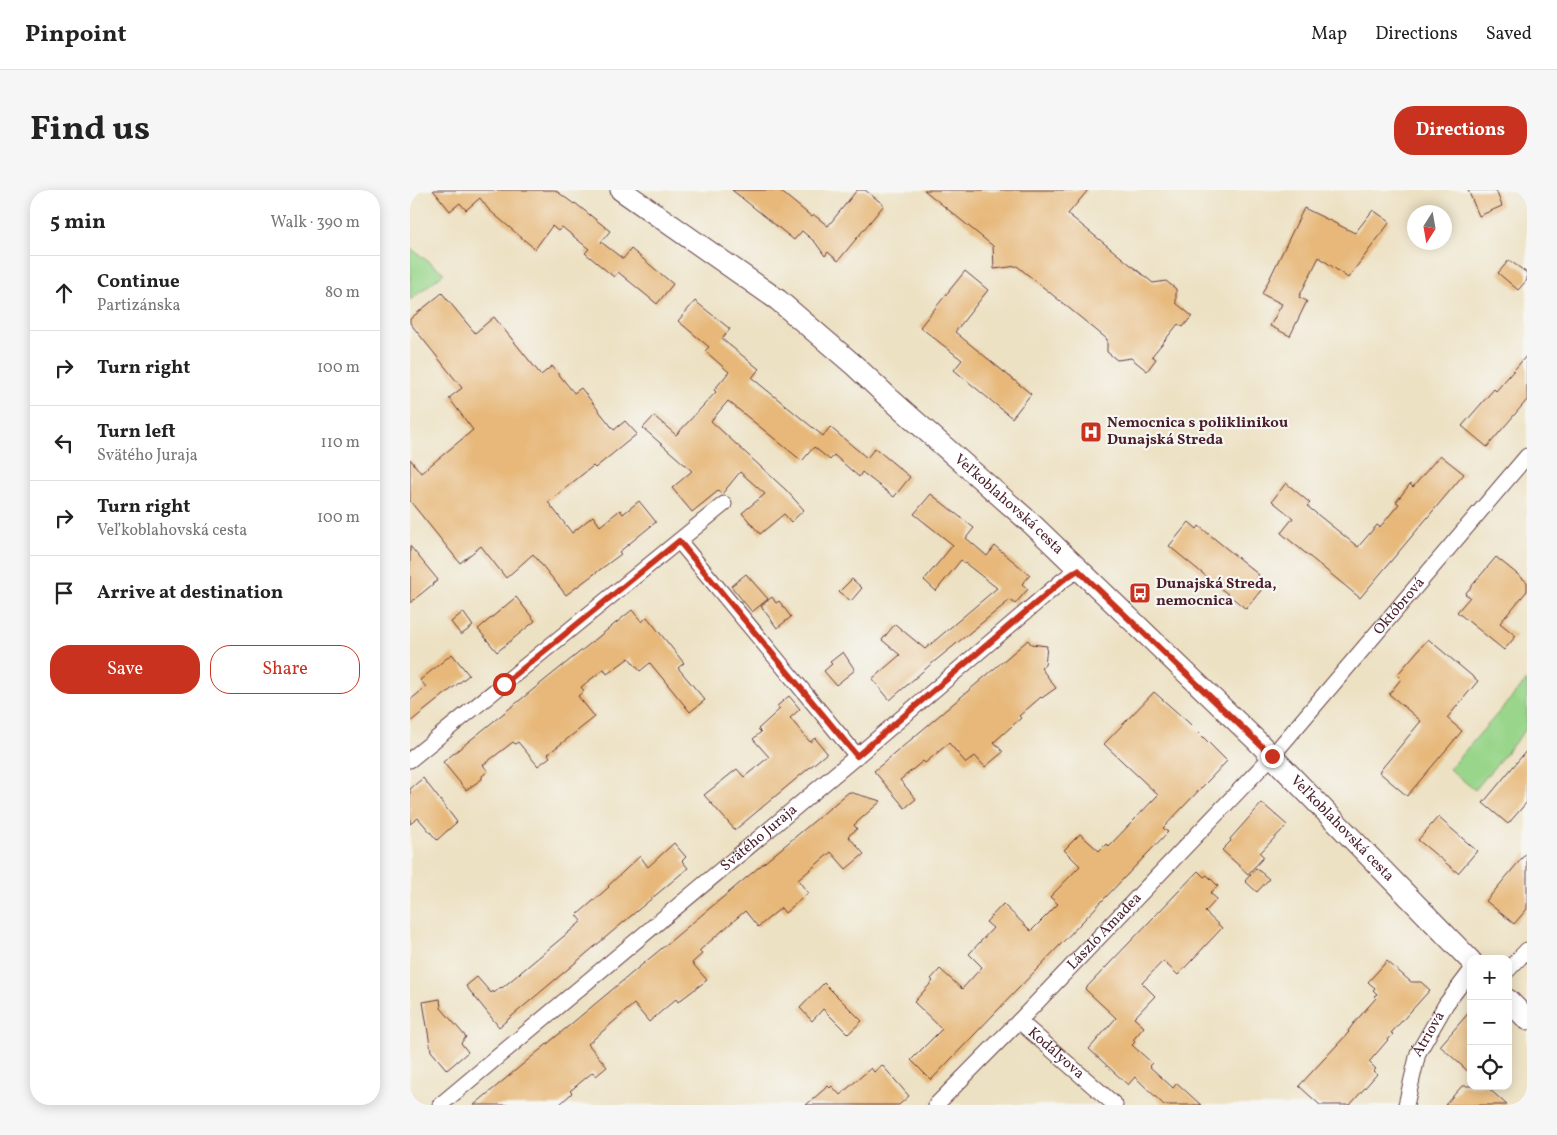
<!DOCTYPE html>
<meta charset="utf-8">
<style>
body{margin:0;font-family:Vollkorn,serif;background:#f6f6f6;color:#222}
.controls{position:absolute;right:15px;bottom:15px;display:grid;overflow:hidden;border-radius:10px;box-shadow:0 2px 12px #0003}
.controls button{width:45px;height:45px;display:grid;place-items:center;padding:0;border:0;border-bottom:1px solid #e0e0e0;background:#fff;color:#222;font:25px sans-serif}
.compass{position:absolute;left:997px;top:15px;width:45px;height:45px;border-radius:50%;background:#fff;box-shadow:0 2px 12px #0003;rotate:191deg}
.stop{position:absolute;width:15px;height:15px;margin:-11px;border:4px solid #c8321e;border-radius:50%;background:#fff}
.stop.end{background:#c8321e;border-color:#fff;box-shadow:0 1px 5px #0008}
.list{margin:0;padding:0;list-style:none}
h2{display:flex;justify-content:space-between;align-items:center;height:65px;margin:0;padding:0 20px;font-size:21px}
h2 small{font-size:16px;font-weight:400;color:#767676}
.list li{display:grid;grid-template-columns:32px 1fr auto;gap:15px;align-items:center;box-sizing:border-box;height:75px;padding:0 20px;border-top:1px solid #e0e0e0}
.list b{display:block;font-size:19px;white-space:nowrap}
.list p{margin:0;font-size:16px;white-space:nowrap;color:#767676}
.list em{font-size:16px;font-style:normal;color:#767676}
.actions{display:flex;gap:10px;padding:15px 20px}
.actions a{flex:1;padding:11px 0;border:1px solid #c8321e;border-radius:20px;text-align:center;font-size:18px;color:#c8321e}
.actions .main{background:#c8321e;color:#fff}
.icon{flex:none;width:28px;height:28px;fill:none;stroke:currentColor;stroke-width:2;stroke-linecap:round;stroke-linejoin:round}
.map{position:relative;flex:none;width:1117px;height:915px;overflow:hidden;border-radius:20px}
header{display:flex;align-items:center;gap:30px;box-sizing:border-box;height:70px;padding:0 25px;background:#fff;border-bottom:1px solid #e0e0e0}
header strong{font-size:24px}
nav{display:flex;gap:28px;margin-inline-start:auto;font-size:18px}
.intro{display:flex;align-items:center;justify-content:space-between;box-sizing:border-box;height:120px;padding:0 30px}
h1{margin:0;font-size:35px}
.button{padding:12px 22px;border-radius:20px;background:#c8321e;color:#fff;font-size:18px;font-weight:700}
main{display:flex;gap:30px;padding:0 30px}
aside{flex:1;background:#fff;border-radius:20px;box-shadow:0 2px 12px #0003}
.map>svg:first-child{display:block}
</style>
<header>
<strong>Pinpoint</strong>
<nav><a>Map</a><a>Directions</a><a>Saved</a></nav>
</header>
<div class="intro"><h1>Find us</h1><a class="button">Directions</a></div>
<main>
<aside>
<h2>5 min<small>Walk · 390 m</small></h2>
<ul class="list">
<li><svg class="icon" aria-label="ahead" viewBox="0 0 24 24"><path d="M12 20V5M6 11l6-6 6 6"/></svg><div><b>Continue</b><p>Partizánska</p></div><em>80 m</em></li>
<li><svg class="icon" aria-label="right" viewBox="0 0 24 24"><path d="M7 20v-9h11M14 6l5 5-5 5"/></svg><div><b>Turn right</b></div><em>100 m</em></li>
<li><svg class="icon" aria-label="left" viewBox="0 0 24 24"><path d="M17 20v-9H6M10 6l-5 5 5 5"/></svg><div><b>Turn left</b><p>Svätého Juraja</p></div><em>110 m</em></li>
<li><svg class="icon" aria-label="right" viewBox="0 0 24 24"><path d="M7 20v-9h11M14 6l5 5-5 5"/></svg><div><b>Turn right</b><p>Veľkoblahovská cesta</p></div><em>100 m</em></li>
<li><svg class="icon" aria-label="arrive" viewBox="0 0 24 24"><path d="M6 21V4h12l-3 4 3 4H6"/></svg><div><b>Arrive at destination</b></div></li>
</ul>
<div class="actions"><a class="main">Save</a><a>Share</a></div>
</aside>
<div class="map">
<svg width="1117" height="915" viewBox="0 0 1117 915">
<rect width="100%" height="100%" fill="#f6f6f2"/>
<filter id="ink" filterUnits="userSpaceOnUse"><feTurbulence type="fractalNoise" baseFrequency=".02" numOctaves="2"/><feDisplacementMap in="SourceGraphic" scale="10" xChannelSelector="R" yChannelSelector="G"/><feConvolveMatrix kernelMatrix="1 2 1 2 8 2 1 2 1" color-interpolation-filters="sRGB"/></filter>
<filter id="wash" filterUnits="userSpaceOnUse"><feTurbulence type="fractalNoise" baseFrequency=".0096" numOctaves="4" result="noise"/><feDisplacementMap in="SourceGraphic" scale="20" xChannelSelector="R" yChannelSelector="G"/><feGaussianBlur stdDeviation="1.12" result="paint"/><feColorMatrix in="noise" values="0 0 0 0 0 0 0 0 0 0 0 0 0 0 0 0 0 1.4 0 .05"/><feComposite in="paint" operator="in"/></filter>
<g filter="url(#wash)">
<rect width="100%" height="100%" fill="#ede1c3"/>
<path fill="#99d68b" stroke="#727a5b" d="M0,58l34,25 -34,27z
M1117,490v48l-52,62 -26,-21z"/>
<g id="blocks">
<path fill="#e7b879" d="M23,0h122l19,14 1,-1 35,28 -9,11 22,17 8,-10 42,35 -16,20 -39,-32 -4,5 -29,-24 4,-4 -27,-22 -4,4 -6,-5 -17,23 -46,-39 -9,-12 -14,12 -6,-7 -10,8z
M322,0h47l33,27 2,-2 14,11 29,-36h8l19,15 -46,56 -10,-9 -3,4 -10,-14 -13,-11 -8,9z
M514,0h164l-20,24 85,69 13,-2 10,8v14l16,13 -9,11 -5,-3 -26,32 4,3 -9,12 -16,-13 -14,2 -10,-8v-13l-90,-73 -23,3 -1,-23z
M1058,0h28l6,16 -23,10z
M894,18l51,25 18,-23 17,12 -42,56 -29,-21 -20,40 8,4 -17,35 -20,-10 12,-22 -20,-10z
M1099,70l18,13v7l-9,10 -20,-17z
M555,81l23,19 -33,42 76,62 -19,24 -58,-48 8,-10 -42,-33z
M32,103l33,40 19,-16 47,58 11,-9 22,27 7,-5 33,42 11,-9 12,13 -42,34 -2,-2 -45,36 24,31 21,-17 7,10 20,-16 3,4 16,-13 17,21 -37,30 2,2 -55,41 -33,-41 -27,24 -25,-32 -21,17 -50,-62v-42l11,14 52,-43 -24,-32 13,-10 -52,-65v-4z
M285,111l35,28 -8,10 37,30 -7,9 71,58 7,-9 37,31 8,-10 35,29 -16,20 -32,-25 -3,5 -25,-22 -4,5 -16,-13 -12,14 -74,-60 -17,20 75,69 18,20 -13,12 -7,-8 -24,20 -18,-21 23,-19 -25,-22 -18,22 -4,-3 -26,21 -20,-24 20,-17 -49,-43 11,-12 22,19 40,-43 -2,-2 15,-18 -24,-21 4,-4 -31,-26z
M1117,165v45l-40,47 -25,-21 32,-37 2,2z
M1030,265l24,19 -104,124 -79,-65 12,-15 -21,-17 14,-18 24,20 -3,3 51,41 19,-22 3,2 19,-23 -3,-2 14,-18 3,3z
M521,304l43,34 -8,10 21,18 8,-10 35,29 -8,9 6,5 -13,15 -5,-4 -80,65 -40,35 -18,-21 28,-24 -18,-15 13,-16 30,25 72,-61 -36,-28 -25,31 -12,-11 29,-35 -39,-31z
M779,332l8,7 2,-3 60,49 -2,3 9,6 -20,25 -77,-63z
M0,356l28,34 -28,23z
M1086,367l31,25v9l-27,32 16,13 -12,14 -47,-38 13,-15 -5,-3z
M336,384l22,25 -16,13 -21,-26z
M442,389l10,9 -11,13 -12,-9z
M106,407l19,24 -38,31 -19,-23z
M362,407l4,6 3,-2 12,16 -14,11 -16,-22z
M222,420l10,12 5,-5 37,46 -6,5 27,32 -15,12 -40,-49 -10,8 -11,-13 -22,16 -3,-5 -23,18 3,4 -6,5 17,21 -47,37 2,3 -12,9 -20,-24 -3,2 -2,-2 -30,23 5,6 -6,5v3l-16,11 -23,-28z
M53,422l10,14 -12,9 -10,-13z
M1018,449l50,42 -31,37 15,13 -55,65 -28,-24 42,-51 -32,-27 12,-15 -4,-4z
M618,450l3,4 16,2 -2,19 -4,3 15,20 -14,10 -1,-1 -22,19 2,2 -27,24 9,10 -18,15 -10,-11 -9,7 -17,-20 -24,20 -2,-2 -23,19 16,19 -11,9 -31,-37z
M433,462l12,18 -19,15 -12,-14 8,-7 -2,-2z
M42,464l17,21 -59,47v-22l16,-13 -6,-7z
M744,502l34,30 39,39 -64,67 5,4 -237,248 -20,-20 31,-31 -28,-27 19,-21 -2,-2 9,-10 22,20 20,-22 -13,-13 24,-26 -7,-6 17,-18 28,27 27,-27 -8,-7 30,-31 -16,-16 16,-16 19,17 7,-7 3,2 49,-51 -54,-51z
M379,506l11,13 -10,9 20,24 5,-4 12,15 -92,77 -31,-35 33,-26 7,8 25,-20 -16,-18 8,-7 -3,-3 22,-20 -3,-3z
M1117,560v52l-19,22 -25,-21z
M13,588l34,44 -20,18 -19,-22 -8,6v-35z
M439,602l32,9 -27,24 3,4 -9,7 16,18 -18,15 -15,-17 -33,28 10,13 -23,20 -4,-5 -23,19 -13,-16 -46,40 3,3 -10,9 15,17 -29,22 -2,-3 -27,23 -15,-18 -46,40 19,23 -11,9 -3,-4 -23,19 2,2 -13,12h-85z
M852,613l25,22 -27,28 4,4 -16,17 -26,-24 9,-9 -1,-2z
M1028,627l39,34 -19,22 -40,-33z
M264,653l12,14 -4,4 6,7 -189,159 -33,-41 11,-9 14,16 2,-2 1,2 7,-6 1,1 80,-67 -5,-6 32,-28 -1,-1 32,-30 8,11z
M1117,662v57l-13,15 -28,-23z
M846,678l13,11 -12,13 -12,-11z
M788,681l6,6 3,-2 11,11 -8,7 7,6 -12,13 17,16 -44,47 -15,-14 -21,22 13,13 -21,22 10,9 -11,13 2,2 -3,3 20,18 -3,3 24,22 4,-5 24,22h-37l-29,-28 -7,8 -39,-36 27,-31 -31,-29z
M977,771l24,21h10l9,8 -39,43 2,1 -24,28 7,7 -3,2 4,3 -27,31h-30l-21,-19 50,-54 -1,-1 6,-8 22,-25 -2,-2 3,-2 -4,-4 2,-2 -7,-6z
M414,793l38,38 -14,13 -25,-25 -11,12 -12,-13z
M30,809l1,9 25,29 -5,6 7,9 -21,18 -16,-19 -8,-49z
M1061,820v64l-31,-28z
M472,875l27,31 -10,9h-93l22,-19 2,2 2,-2 8,9 31,-27 3,4z
M1052,896h24l21,19h-62z"/>
</g>
</g>
<g filter="url(#ink)">
<use href="#blocks" fill-opacity="0" stroke="#623c42" stroke-width="1"/>
<g fill="none" stroke-linecap="round" stroke-linejoin="round">
<g stroke="#623c42" stroke-width="17">
<g id="minor">
<path d="M269,351l178,215"/>
<path d="M0,570l314,-256"/>
<path d="M1098,780l19,-20"/>
<path id="s1" d="M609,831l96,84"/>
<path id="s2" d="M30,915l417,-349 206,-176 15,-10"/>
<path id="s3" d="M526,915l83,-84 253,-265 255,-300"/>
<path id="s4" d="M996,915l12,-52 28,-49 25,-33"/>
</g>
</g>
<g stroke="#623c42" stroke-width="23">
<g id="secondary">
<path id="s5" d="M211,0l157,110 77,66 33,31 145,128 225,217 213,219"/>
<path d="M1098,810l19,19"/>
</g>
</g>
<use href="#minor" stroke="#fff" stroke-width="15"/>
<use href="#secondary" stroke="#fff" stroke-width="21"/>
</g>
</g>
<g fill="none" stroke-linecap="round" stroke-linejoin="round" filter="url(#ink)">
<path stroke="#c8321e" stroke-width="6" d="M94,494l175,-143 178,215 206,-176 15,-10 194,186"/>
</g>
<defs>
<g id="hospital-square" transform="scale(1.125)"><rect x="-9" y="-9" width="18" height="18" rx="4" fill="#c8321e" stroke="#f6f6f2"/><path d="M-5-5h3v3.5h4V-5h3V5h-3V1.5h-4V5h-3Z" fill="#fff"/></g>
<g id="bus-square" transform="scale(1.125)"><rect x="-9" y="-9" width="18" height="18" rx="4" fill="#c8321e" stroke="#f6f6f2"/><path d="M-5-6H5V4H4V6H2V4H-2V6H-4V4H-5ZM-3.5-4V0h7V-4ZM-3.5 1.2v1.5H-2V1.2ZM2 1.2v1.5H3.5V1.2Z" fill="#fff"/></g>
</defs>
<g fill-rule="evenodd">
<use href="#hospital-square" x="681" y="242"/>
<use href="#bus-square" x="730" y="403"/>
</g>
<g text-anchor="middle" dominant-baseline="central" stroke-width="4.5" stroke-linejoin="round" paint-order="stroke">
<g font-size="15" font-weight="bold" fill="#4a1f2b" stroke="#f6f6f2" text-anchor="start">
<text x="697" y="233">Nemocnica s poliklinikou<tspan x="697" dy="17">Dunajská Streda</tspan></text>
<text x="746" y="394">Dunajská Streda,<tspan x="746" dy="17">nemocnica</tspan></text>
</g>
<g font-size="15" fill="#4a1f2b" stroke="#f6f6f2">
<text stroke="none"><textPath href="#s5" startOffset="500">Veľkoblahovská cesta</textPath></text>
<text stroke="none"><textPath href="#s3" startOffset="681">Októbrová</textPath></text>
<text stroke="none"><textPath href="#s5" startOffset="965">Veľkoblahovská cesta</textPath></text>
<text stroke="none"><textPath href="#s2" startOffset="416">Svätého Juraja</textPath></text>
<text stroke="none"><textPath href="#s3" startOffset="242">László Amadea</textPath></text>
<text stroke="none"><textPath href="#s4" startOffset="75">Átriová</textPath></text>
<text stroke="none"><textPath href="#s1" startOffset="49">Kodályova</textPath></text>
</g>
</g>
</svg>
<div class="controls">
<button>+</button>
<button>−</button>
<button><svg class="icon" aria-label="locate" viewBox="0 0 24 24"><circle cx="12" cy="12" r="6"/><path d="M12 2v4M12 18v4M2 12h4M18 12h4"/></svg></button>
</div>
<svg class="compass" viewBox="-18 -18 36 36"><path d="M0-13l5 13h-10z" fill="#e53935"/><path d="M0 13l5-13h-10z" fill="#767676"/></svg>
<div class="stop" style="left:94px;top:494px"></div>
<div class="stop end" style="left:862px;top:566px"></div>
</div>
</main>
